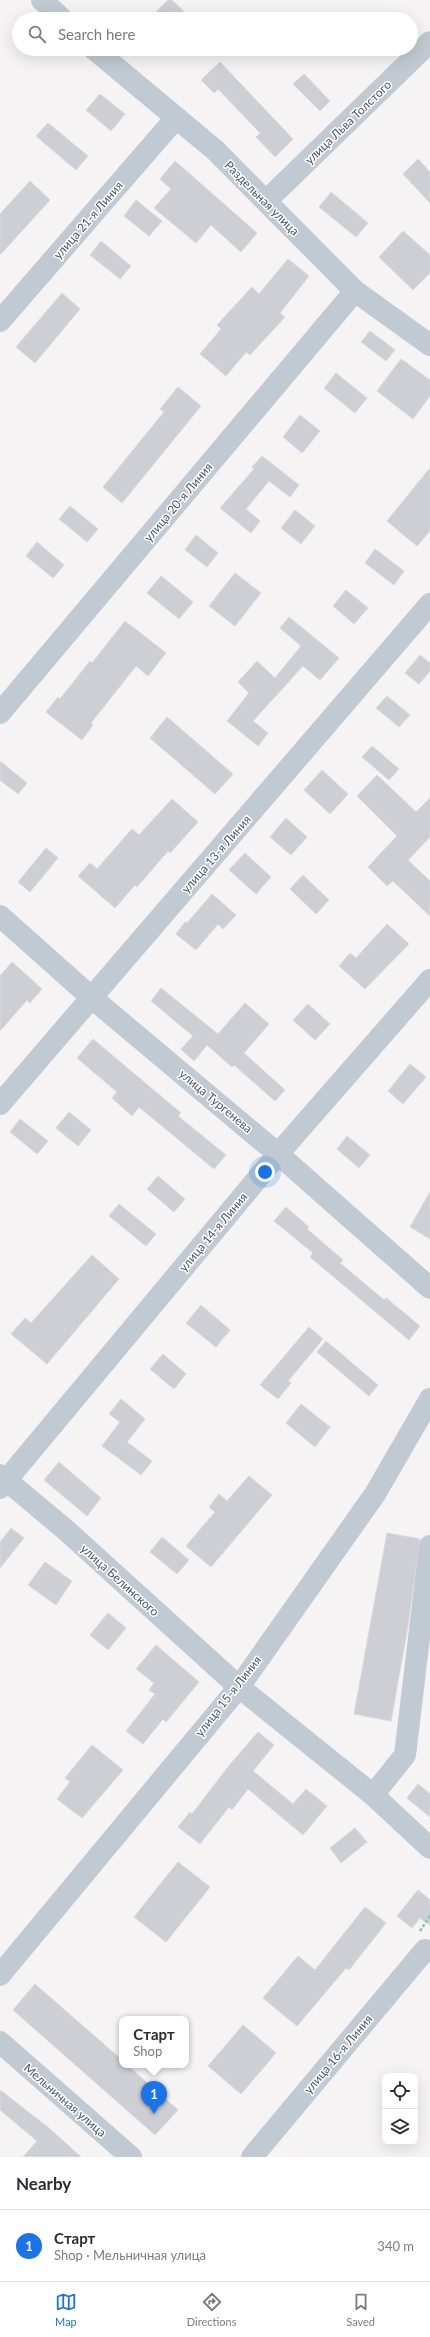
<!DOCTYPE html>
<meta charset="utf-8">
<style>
body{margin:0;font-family:Lato,sans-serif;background:#f7f7f7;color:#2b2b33}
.controls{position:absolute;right:12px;bottom:12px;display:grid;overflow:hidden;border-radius:8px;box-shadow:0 4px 16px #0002}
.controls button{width:36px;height:36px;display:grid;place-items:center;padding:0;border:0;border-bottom:1px solid #e1e1e2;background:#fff;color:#2b2b33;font:20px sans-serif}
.you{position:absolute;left:265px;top:1172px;width:14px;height:14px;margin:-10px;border:3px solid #fff;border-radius:50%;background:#1a73e8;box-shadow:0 0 0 6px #1a73e833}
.badge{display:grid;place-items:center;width:26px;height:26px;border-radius:50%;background:#1a73e8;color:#fff;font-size:13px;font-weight:700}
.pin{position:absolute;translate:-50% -33px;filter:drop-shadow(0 1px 2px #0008)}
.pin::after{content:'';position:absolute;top:21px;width:14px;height:12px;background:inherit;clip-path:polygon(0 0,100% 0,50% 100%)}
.popup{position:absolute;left:119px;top:2016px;width:70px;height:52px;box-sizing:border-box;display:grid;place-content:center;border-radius:8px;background:#fff;filter:drop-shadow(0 1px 3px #0005);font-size:13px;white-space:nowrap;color:#7c7c81}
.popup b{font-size:15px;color:#2b2b33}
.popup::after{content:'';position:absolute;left:50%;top:100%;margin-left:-8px;border:8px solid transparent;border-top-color:#fff}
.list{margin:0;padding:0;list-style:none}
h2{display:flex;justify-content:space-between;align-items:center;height:52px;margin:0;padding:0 16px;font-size:17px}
h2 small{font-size:13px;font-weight:400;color:#7c7c81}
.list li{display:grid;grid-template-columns:26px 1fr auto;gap:12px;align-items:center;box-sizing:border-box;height:72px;padding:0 16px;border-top:1px solid #e1e1e2}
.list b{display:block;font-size:15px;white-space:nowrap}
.list p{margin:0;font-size:13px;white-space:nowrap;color:#7c7c81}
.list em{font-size:13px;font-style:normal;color:#7c7c81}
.icon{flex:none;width:22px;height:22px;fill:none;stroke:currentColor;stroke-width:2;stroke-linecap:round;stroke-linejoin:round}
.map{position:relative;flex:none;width:430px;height:2157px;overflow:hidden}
.search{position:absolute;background:#fff;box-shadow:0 4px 16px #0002;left:12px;right:12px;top:12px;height:44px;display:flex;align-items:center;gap:10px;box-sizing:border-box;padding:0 14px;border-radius:22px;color:#7c7c81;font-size:15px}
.sheet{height:124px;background:#fff}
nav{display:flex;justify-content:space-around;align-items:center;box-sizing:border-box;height:56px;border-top:1px solid #e1e1e2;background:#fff;font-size:11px;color:#7c7c81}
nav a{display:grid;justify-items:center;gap:2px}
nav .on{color:#1a73e8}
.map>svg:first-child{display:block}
</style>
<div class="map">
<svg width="430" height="2157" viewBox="0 0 430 2157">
<rect width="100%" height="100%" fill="#f5f3f3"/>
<path fill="#cdcfd5" stroke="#d7d9de" d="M168,0h4l20,19h-43z
M220,62l73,77 -18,18 -19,-20 4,-4 -42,-44 -4,4 -13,-13z
M304,74l26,27 -10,10 -27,-27z
M100,94l25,20 -14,17 -25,-21z
M48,123l40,33 -12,14 -40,-34z
M418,159l12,13v31l-27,-29z
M175,161l82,72 -16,19 -30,-27 -15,18 -42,-35 17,-19 -11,-10z
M30,181l20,19 -50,55v-41z
M331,192l37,31 -12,14 -37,-30z
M136,200l26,21 -13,15 -25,-20z
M403,231l27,24v18l-17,17 -34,-33z
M101,241l30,25 -11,13 -30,-24z
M288,259l21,17 -29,37 5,4 -35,38 -4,-3 -20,24 -26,-22 21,-25 -4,-4 35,-38 7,7z
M62,293l18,16 -45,54 -19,-16z
M370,331l25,19 -9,11 -25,-19z
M401,359l29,21v16l-17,23 -36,-28z
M336,373l31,25 -12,15 -31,-25z
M178,387l23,19 -79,97 -19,-16 61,-75 -4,-3z
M300,415l20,16 -18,22 -19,-16z
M262,456l37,29 -9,12 -21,-16 -23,28 14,12 -9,12 -31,-25 34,-39 -2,-2z
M430,468v63l-13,15 -30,-25z
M70,506l28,23 -11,13 -28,-23z
M295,510l20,16 -14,18 -20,-16z
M196,535l22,18 -11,14 -22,-17z
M37,542l27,23 -11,13 -27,-22z
M375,549l29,22 -10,14 -29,-22z
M235,573l26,20 -26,33 -26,-20z
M161,576l32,26 -14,17 -32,-26z
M346,590l22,18 -14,16 -21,-18z
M289,617l50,41 -19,22 -17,-14 -50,55 15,12 -10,13 -31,-25 22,-28 -11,-11 19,-21 18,17 26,-32 -21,-18z
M125,621l41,32 -18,23 -12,-10 -45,57 2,2 -11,15 -36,-28 12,-15 2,2 30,-38 2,2z
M420,655l10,8v8l-11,13 -14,-11z
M387,696l23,19 -11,12 -23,-19z
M167,717l66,57 -18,20 -65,-56z
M372,746l27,23 -10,11 -27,-23z
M0,761l27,22 -9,11 -18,-14z
M322,770l26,24 -18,20 -26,-24z
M377,775l39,37 14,-14v39l-22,23 22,21v35l-37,-35 -6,5 -19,-19 29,-31 -40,-40z
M172,799l26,23 -28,31 -2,-2 -31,36 -2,-2 -20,23 -37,-32 12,-13 7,6 35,-40 7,6z
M286,818l21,19 -16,18 -21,-18z
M46,848l12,10 -28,34 -12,-10z
M245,853l26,24 -15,17 -27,-24z
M303,875l26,25 -13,14 -26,-25z
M212,894l24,21 -13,14 -5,-5 -22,26 -20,-16 9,-12 2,1z
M387,924l22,20 -44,45 -26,-23 11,-13 6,5z
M12,962l30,27 -12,14 -3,-3 -27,31v-55z
M161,988l57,46 27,-31 24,21 -25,29 41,37 -10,11 -41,-36 -2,2 -25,-22 -13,16 -13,-12 12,-13 -42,-35z
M308,1004l22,20 -15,16 -22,-20z
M93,1039l88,74 -3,3 48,39 -12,14 -75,-62 -7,9 -20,-18 5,-6 -40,-34z
M410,1064l16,13 -23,27 -15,-13z
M69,1112l22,18 -13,16 -22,-18z
M20,1119l28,22 -11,13 -27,-22z
M347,1136l23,19 -11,13 -22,-19z
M158,1176l27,23 -11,13 -27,-23z
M430,1192v47l-20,-12z
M119,1204l37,30 -10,12 -37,-30z
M286,1207l23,20 -2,2 36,31 -3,3 44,37 2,-2 34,28 -11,14 -99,-83 3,-4 -39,-32z
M92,1255l27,24 -72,85 -36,-30 14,-16 6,5z
M201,1305l29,25 -14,17 -30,-24z
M309,1327l14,12 -35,42 3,2 -13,16 -18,-14z
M326,1341l52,44 -9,11 -52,-44z
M163,1354l23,20 -12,15 -24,-20z
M121,1399l24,20 -18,23 25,19 -11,14 -39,-29 18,-24 -11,-8z
M301,1404l29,23 -15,20 -29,-24z
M59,1462l42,36 -14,18 -43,-36z
M249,1476l23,19 -61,72 -25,-21 29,-34 -6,-5 10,-13 8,7z
M11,1528l13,10 -24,30v-26z
M387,1533l33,6 -12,87 -17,95 -37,-7z
M162,1537l27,23 -12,14 -27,-22z
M45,1562l27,19 -16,24 -28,-20z
M108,1613l18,15 -18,22 -18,-15z
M156,1645l43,37 -33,40 -3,-3 -20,25 -17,-13 29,-37 -6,-4 5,-7 -18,-14z
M258,1732l16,13 -21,26 40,33 13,-15 21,17 -24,29 -55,-46 -16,21 -3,-3 -29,37 -22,-17 12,-15 2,2 35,-46z
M92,1745l31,25 -41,48 -25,-19 13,-17 -5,-4z
M418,1784l12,10v23l-23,-19z
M355,1828l12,14 -26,21 -11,-15z
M178,1862l32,25 -44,55 -32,-25z
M418,1890l12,10v25l-10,-7 -8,10 -15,-12z
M365,1907l21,16 -37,47 -3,-2 -49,58 -34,-28 35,-42 17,14z
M35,1984l87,76v5h5l51,45 -23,25 -142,-125z
M243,2025l33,28 -35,41 -33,-28z
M0,2090l49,38 32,29h-58l14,-16 -37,-31z"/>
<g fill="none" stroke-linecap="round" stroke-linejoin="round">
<path stroke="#7ad0a6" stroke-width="2.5" stroke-dasharray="3 2" stroke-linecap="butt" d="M420,1931l10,-15"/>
<path stroke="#c1cad2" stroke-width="22" d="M42,0l20,19
M94,49l121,101 140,141 75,54
M266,201l164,-159
M0,321l176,-203
M0,713l355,-422
M0,916l92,82 186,156 152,134
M0,1104l430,-500
M0,1475l67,56 172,156 134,108 32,-40 25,-209
M0,1488l278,-334 152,-174
M373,1795l57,53
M0,1975l239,-288 136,-193 55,-95
M0,2042l131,115
M252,2157l173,-207"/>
</g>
<g text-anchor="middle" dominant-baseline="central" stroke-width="3" stroke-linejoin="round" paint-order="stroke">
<g font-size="12" fill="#4a5661" stroke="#fff">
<text transform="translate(348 122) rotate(-44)">улица Льва Толстого</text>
<text transform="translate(262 198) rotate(45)">Раздельная улица</text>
<text transform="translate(88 220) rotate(-49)">улица 21-я Линия</text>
<text transform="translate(178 502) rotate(-50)">улица 20-я Линия</text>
<text transform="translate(216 854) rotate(-49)">улица 13-я Линия</text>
<text transform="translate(216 1101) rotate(40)">улица Тургенева</text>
<text transform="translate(213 1232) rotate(-50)">улица 14-я Линия</text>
<text transform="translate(120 1580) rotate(42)">улица Белинского</text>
<text transform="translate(228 1696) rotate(-52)">улица 15-я Линия</text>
<text transform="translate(338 2054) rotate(-50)">улица 16-я Линия</text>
<text transform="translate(65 2100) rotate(41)">Мельничная улица</text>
</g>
</g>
</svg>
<div class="controls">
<button><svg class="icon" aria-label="locate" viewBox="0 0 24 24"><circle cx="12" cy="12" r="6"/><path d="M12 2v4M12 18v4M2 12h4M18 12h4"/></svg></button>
<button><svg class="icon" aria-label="layers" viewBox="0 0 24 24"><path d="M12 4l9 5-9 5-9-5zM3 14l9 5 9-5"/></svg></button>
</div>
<div class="you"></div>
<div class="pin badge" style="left:154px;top:2114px">1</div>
<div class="popup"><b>Cтарт</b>Shop</div>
<div class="search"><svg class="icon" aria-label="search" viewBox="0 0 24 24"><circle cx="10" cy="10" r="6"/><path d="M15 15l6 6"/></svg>Search here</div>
</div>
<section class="sheet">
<h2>Nearby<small></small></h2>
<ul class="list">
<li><span class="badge">1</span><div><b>Cтарт</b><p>Shop · Мельничная улица</p></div><em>340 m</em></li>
</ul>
</section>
<nav>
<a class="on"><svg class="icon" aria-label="map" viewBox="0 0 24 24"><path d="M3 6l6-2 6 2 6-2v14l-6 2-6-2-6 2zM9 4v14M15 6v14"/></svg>Map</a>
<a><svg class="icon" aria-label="directions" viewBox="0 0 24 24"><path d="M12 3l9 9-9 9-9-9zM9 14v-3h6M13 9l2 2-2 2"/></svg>Directions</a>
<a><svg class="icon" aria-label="saved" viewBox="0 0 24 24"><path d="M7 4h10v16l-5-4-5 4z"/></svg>Saved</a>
</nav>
